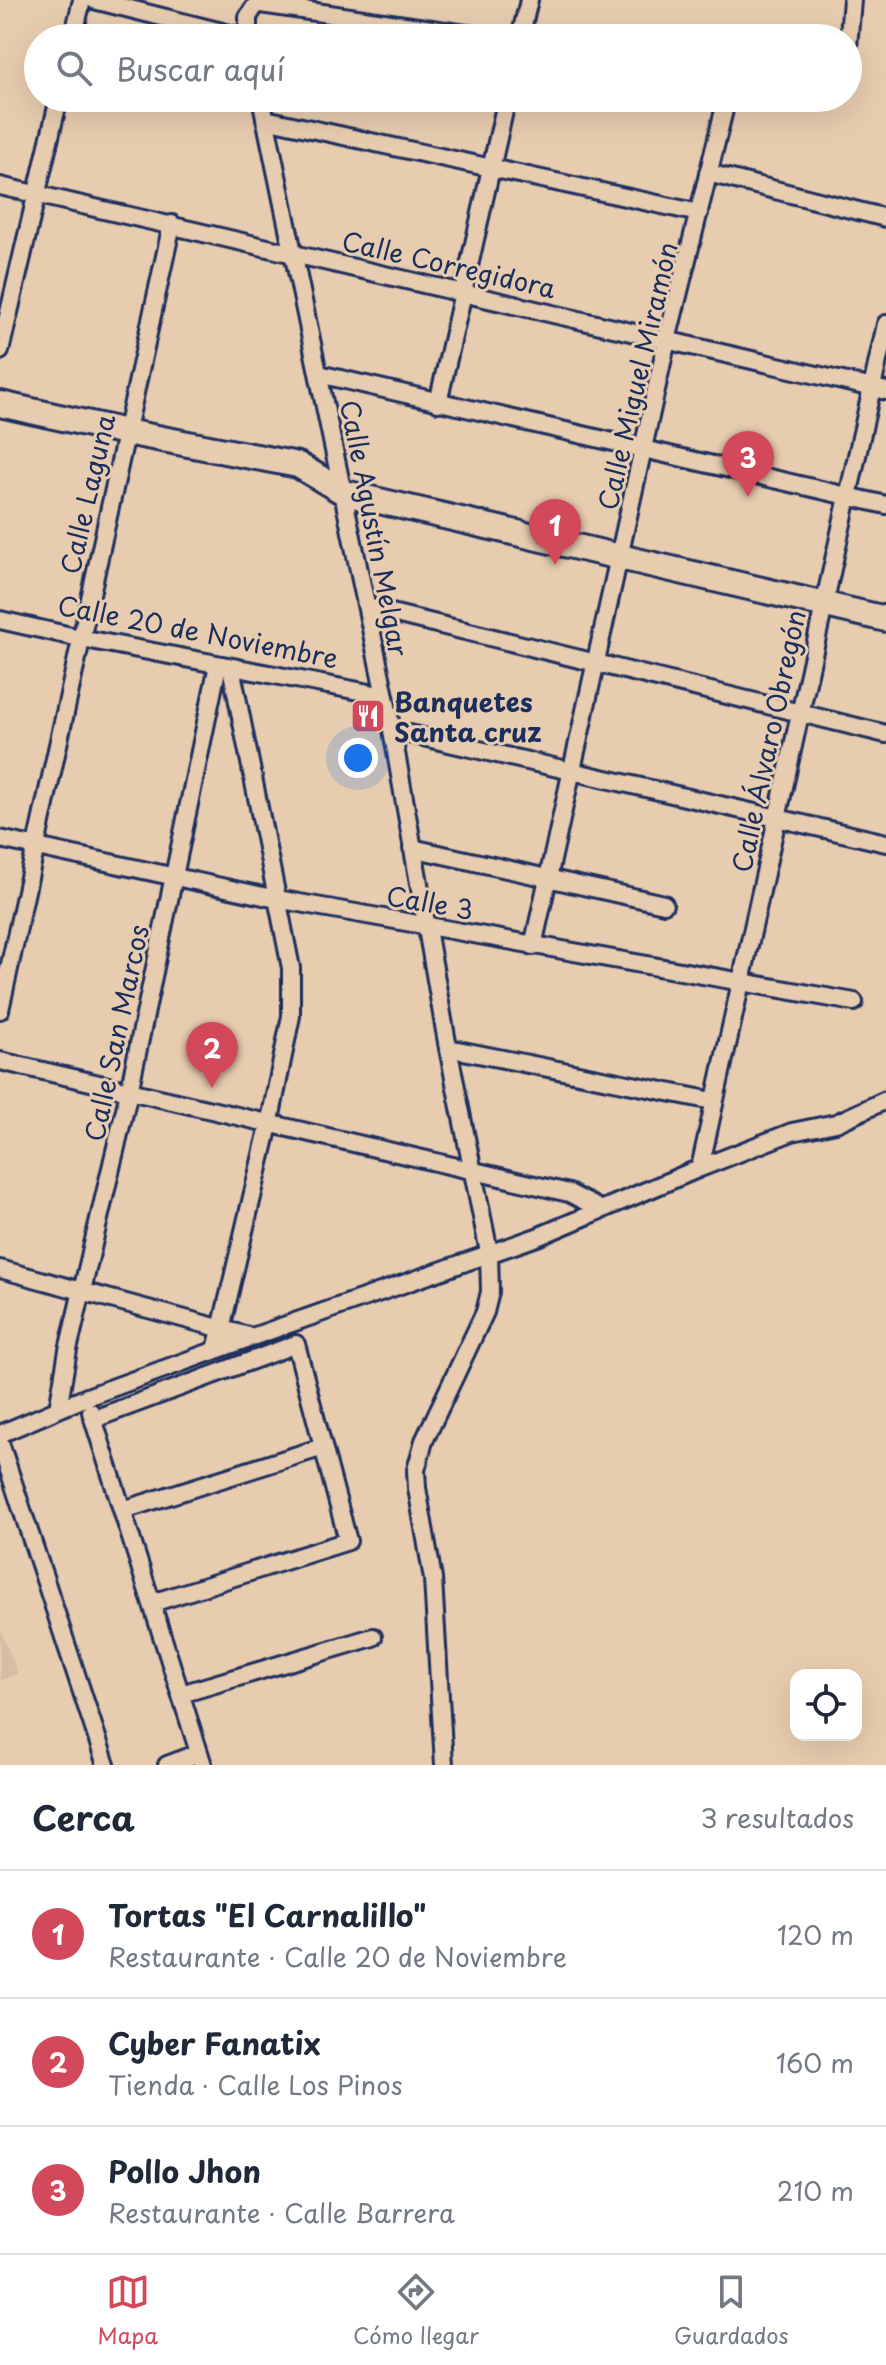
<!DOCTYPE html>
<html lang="es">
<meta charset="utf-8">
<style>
body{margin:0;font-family:"Playpen Sans",sans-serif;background:#f2f2f3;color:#1f2937}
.controls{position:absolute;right:24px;bottom:24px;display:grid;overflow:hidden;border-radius:16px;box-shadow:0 8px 32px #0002}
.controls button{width:72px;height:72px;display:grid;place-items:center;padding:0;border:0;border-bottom:2px solid #e0e1e3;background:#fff;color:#1f2937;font:40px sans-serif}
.you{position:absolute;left:358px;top:758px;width:28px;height:28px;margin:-20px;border:6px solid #fff;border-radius:50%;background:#1a73e8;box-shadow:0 0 0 12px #1a73e833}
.badge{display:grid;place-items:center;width:52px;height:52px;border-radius:50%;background:#d1495b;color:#fff;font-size:26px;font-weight:700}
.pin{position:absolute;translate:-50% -66px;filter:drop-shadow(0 2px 4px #0008)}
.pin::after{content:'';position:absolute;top:42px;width:28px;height:24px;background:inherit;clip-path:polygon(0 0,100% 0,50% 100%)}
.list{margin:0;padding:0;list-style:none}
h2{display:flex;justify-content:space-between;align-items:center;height:104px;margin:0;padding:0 32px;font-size:34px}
h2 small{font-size:26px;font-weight:400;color:#747a83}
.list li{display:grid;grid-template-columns:52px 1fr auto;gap:24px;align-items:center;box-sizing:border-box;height:128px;padding:0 32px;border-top:2px solid #e0e1e3}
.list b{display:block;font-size:30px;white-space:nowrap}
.list p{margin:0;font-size:26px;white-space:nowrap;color:#747a83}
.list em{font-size:26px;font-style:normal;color:#747a83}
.icon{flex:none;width:44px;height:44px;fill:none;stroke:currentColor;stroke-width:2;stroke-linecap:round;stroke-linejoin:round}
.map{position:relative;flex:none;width:886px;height:1765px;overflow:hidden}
.search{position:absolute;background:#fff;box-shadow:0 8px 32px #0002;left:24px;right:24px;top:24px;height:88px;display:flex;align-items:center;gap:20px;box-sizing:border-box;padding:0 28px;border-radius:44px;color:#747a83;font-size:30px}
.sheet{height:488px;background:#fff}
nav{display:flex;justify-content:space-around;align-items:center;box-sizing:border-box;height:112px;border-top:2px solid #e0e1e3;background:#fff;font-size:22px;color:#747a83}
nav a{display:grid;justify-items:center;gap:4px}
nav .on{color:#d1495b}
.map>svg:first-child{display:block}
</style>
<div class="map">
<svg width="886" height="1765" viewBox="0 0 886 1765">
<rect width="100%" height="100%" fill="#e8ccaf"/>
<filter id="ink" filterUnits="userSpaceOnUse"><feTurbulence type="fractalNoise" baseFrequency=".0125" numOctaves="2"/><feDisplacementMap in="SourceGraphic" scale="16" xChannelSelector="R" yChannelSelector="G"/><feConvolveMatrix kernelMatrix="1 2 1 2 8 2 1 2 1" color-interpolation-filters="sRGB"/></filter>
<g filter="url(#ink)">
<path fill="#d6bea3" d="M0,1628l18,46 -18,6z"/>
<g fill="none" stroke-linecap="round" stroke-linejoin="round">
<g stroke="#1b2f5e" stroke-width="22">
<path id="street" d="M94,0l152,38
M73,38l9,-38
M248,38v-21l7,-11 6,-2 232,34
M520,38l9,-38
M848,47l4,-47
M261,98l131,632 56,318 41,204 1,40 -5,20 -61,129 -8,29 1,18 16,91 11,186
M775,98l13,2 26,-2
M265,119l434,94
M708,173l178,45
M0,186l886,205
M0,351l59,-253
M319,374l567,131
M438,403l69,-305
M367,607l519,127
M0,620l80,18 305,58
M392,730l494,113
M0,839l277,60 577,103
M412,848l252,56
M533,946l134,-606 60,-242
M0,1010l172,-786
M448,1048l265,53
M0,1061l569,132 33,17
M700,1168l186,-844
M0,1269l252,68
M216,1350l53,-225 22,-109v-48l-60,-301
M58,1409l10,-59 61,-258 89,-427
M91,1412l112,353
M94,1419l202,-75 52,197 -196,62
M0,1434l87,-37 165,-60 285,-100 163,-69 92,-36 44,-9 50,-23
M0,1443l106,322
M123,1510l200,-63
M181,1694l192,-57
M167,1765l32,-12"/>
</g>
<g stroke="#1b2f5e" stroke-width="30">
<path id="secondary" d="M0,404l126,28 172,33 47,28 541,126"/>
</g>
<use href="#street" stroke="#e8ccaf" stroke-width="16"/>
<use href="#secondary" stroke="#e8ccaf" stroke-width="24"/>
</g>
</g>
<defs>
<g id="restaurant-square" transform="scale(1.8)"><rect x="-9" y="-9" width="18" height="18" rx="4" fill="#d1495b" stroke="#e8ccaf"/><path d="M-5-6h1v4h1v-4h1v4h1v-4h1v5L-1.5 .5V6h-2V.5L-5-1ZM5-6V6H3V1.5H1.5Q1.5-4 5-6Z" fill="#fff"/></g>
</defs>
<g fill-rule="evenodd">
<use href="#restaurant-square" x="368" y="716"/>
</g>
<g text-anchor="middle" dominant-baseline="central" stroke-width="6" stroke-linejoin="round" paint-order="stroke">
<g font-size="26" fill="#1b2f5e" stroke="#e8ccaf">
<text transform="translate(449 264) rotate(13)">Calle Corregidora</text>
<text transform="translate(637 376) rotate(-77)">Calle Miguel Miramón</text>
<text transform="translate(87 494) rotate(-77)">Calle Laguna</text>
<text transform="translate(375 528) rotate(79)">Calle Agustín Melgar</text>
<text transform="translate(198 631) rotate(11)">Calle 20 de Noviembre</text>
<text transform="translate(768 741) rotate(-78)">Calle Álvaro Obregón</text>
<text transform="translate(430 902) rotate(10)">Calle 3</text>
<text transform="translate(116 1033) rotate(-78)">Calle San Marcos</text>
</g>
<g font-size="26" font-weight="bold" fill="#1b2f5e" stroke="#e8ccaf" text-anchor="start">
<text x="394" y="701">Banquetes<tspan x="394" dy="30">Santa cruz</tspan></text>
</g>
</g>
</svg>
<div class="controls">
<button><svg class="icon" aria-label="locate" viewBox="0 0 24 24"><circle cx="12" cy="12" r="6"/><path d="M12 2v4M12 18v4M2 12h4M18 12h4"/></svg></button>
</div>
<div class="you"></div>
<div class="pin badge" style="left:555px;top:565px">1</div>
<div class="pin badge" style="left:212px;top:1088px">2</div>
<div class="pin badge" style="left:748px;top:497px">3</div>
<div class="search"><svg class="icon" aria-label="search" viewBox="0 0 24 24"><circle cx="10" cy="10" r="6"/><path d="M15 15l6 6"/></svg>Buscar aquí</div>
</div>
<section class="sheet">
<h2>Cerca<small>3 resultados</small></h2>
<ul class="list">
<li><span class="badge">1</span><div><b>Tortas &quot;El Carnalillo&quot;</b><p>Restaurante · Calle 20 de Noviembre</p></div><em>120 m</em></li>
<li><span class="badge">2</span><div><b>Cyber Fanatix</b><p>Tienda · Calle Los Pinos</p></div><em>160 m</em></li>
<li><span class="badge">3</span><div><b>Pollo Jhon</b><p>Restaurante · Calle Barrera</p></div><em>210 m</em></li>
</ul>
</section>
<nav>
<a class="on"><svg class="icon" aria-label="map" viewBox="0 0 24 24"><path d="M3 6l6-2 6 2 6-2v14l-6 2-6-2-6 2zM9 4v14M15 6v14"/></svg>Mapa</a>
<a><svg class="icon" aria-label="directions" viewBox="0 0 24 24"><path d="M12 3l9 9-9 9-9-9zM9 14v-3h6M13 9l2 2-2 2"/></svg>Cómo llegar</a>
<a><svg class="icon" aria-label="saved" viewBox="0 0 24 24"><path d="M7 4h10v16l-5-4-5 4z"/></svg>Guardados</a>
</nav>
